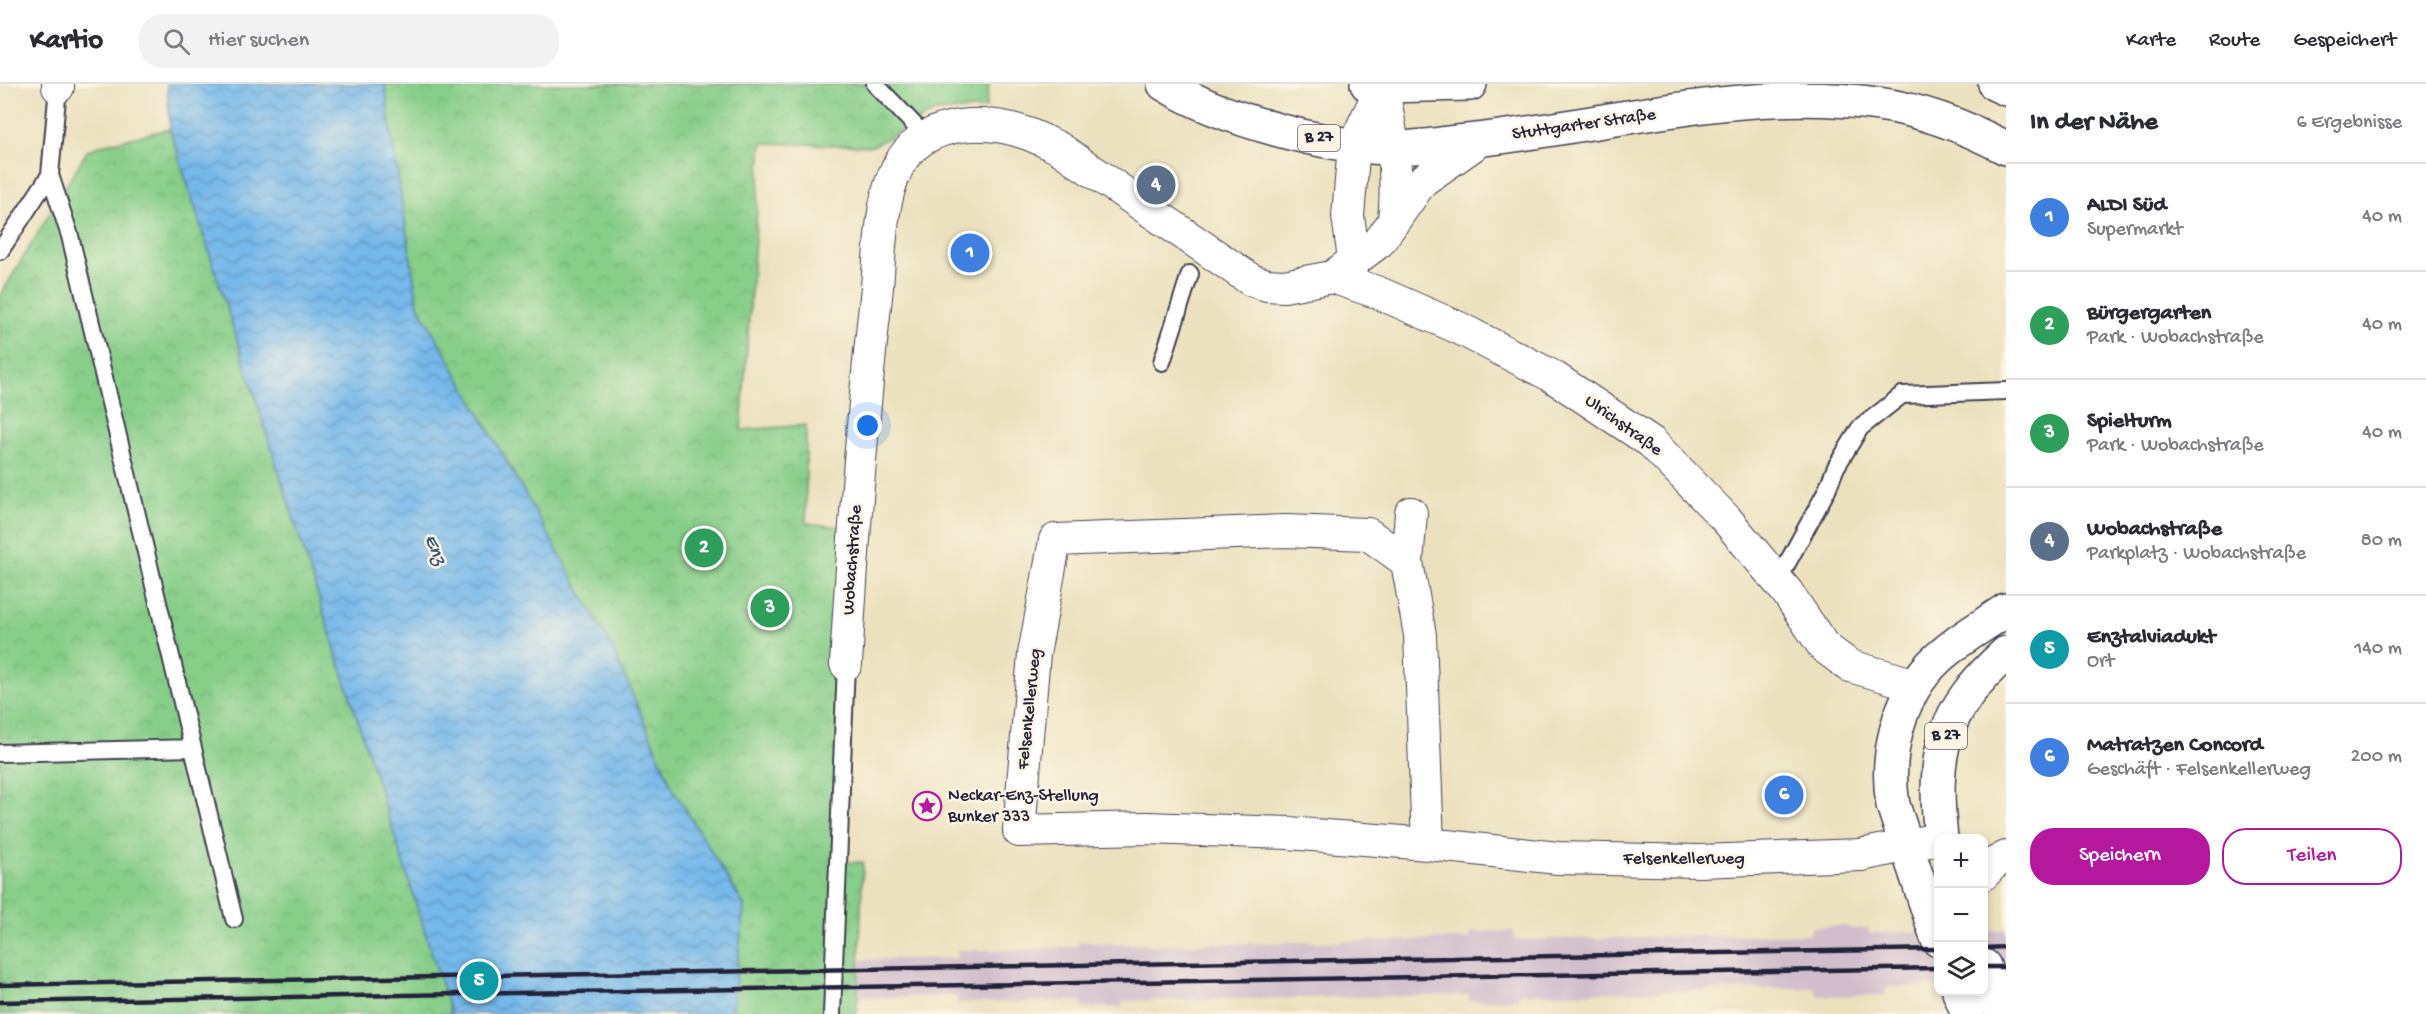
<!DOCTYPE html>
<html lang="de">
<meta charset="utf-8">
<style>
body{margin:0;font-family:"Gochi Hand",sans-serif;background:#f2f2f3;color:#2b2b33}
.controls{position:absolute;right:18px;bottom:18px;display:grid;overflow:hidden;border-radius:12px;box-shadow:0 3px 9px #0003}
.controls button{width:54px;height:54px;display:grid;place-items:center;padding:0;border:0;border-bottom:2px solid #e1e1e2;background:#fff;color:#2b2b33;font:30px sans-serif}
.you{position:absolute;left:868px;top:342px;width:21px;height:21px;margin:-15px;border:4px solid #fff;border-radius:50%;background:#1a73e8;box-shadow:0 0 0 9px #1a73e833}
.badge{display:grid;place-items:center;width:39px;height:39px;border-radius:50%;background:#b5179e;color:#fff;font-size:20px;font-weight:700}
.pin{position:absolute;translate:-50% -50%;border:3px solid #fff;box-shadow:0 2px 6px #0006}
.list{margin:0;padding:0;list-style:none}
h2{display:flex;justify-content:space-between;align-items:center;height:78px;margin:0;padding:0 24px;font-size:26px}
h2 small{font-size:20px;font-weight:400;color:#7c7c81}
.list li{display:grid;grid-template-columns:39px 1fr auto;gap:18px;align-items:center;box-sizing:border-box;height:108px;padding:0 24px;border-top:2px solid #e1e1e2}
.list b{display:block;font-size:22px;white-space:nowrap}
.list p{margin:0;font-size:20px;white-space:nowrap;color:#7c7c81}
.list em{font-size:20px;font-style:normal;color:#7c7c81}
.actions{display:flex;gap:12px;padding:18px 24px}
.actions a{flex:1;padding:14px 0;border:2px solid #b5179e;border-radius:24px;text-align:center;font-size:21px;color:#b5179e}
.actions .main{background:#b5179e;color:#fff}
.icon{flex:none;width:33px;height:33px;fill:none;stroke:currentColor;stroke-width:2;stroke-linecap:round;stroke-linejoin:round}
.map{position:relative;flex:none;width:2006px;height:930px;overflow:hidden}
header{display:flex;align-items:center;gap:36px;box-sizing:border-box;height:84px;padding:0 30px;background:#fff;border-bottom:2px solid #e1e1e2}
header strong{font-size:28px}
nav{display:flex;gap:33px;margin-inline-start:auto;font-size:21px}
.search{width:420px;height:54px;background:#f2f2f3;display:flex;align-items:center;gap:15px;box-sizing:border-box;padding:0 21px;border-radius:24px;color:#7c7c81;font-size:22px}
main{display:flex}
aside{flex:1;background:#fff}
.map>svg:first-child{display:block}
</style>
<header>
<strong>Kartio</strong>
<div class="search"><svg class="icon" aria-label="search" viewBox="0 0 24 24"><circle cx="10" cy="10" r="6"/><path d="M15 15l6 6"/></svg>Hier suchen</div>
<nav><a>Karte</a><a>Route</a><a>Gespeichert</a></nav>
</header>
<main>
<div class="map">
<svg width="2006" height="930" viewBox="0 0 2006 930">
<defs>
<pattern id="park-crowns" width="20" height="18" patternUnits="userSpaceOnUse" patternTransform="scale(1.5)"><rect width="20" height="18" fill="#87ce89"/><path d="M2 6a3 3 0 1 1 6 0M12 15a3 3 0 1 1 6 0" fill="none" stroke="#74b177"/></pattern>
<pattern id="water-waves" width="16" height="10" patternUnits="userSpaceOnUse" patternTransform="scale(1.5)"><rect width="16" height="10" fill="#74b8ea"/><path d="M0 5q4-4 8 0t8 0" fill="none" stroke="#5f95bf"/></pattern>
</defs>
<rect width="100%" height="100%" fill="#fcf5e5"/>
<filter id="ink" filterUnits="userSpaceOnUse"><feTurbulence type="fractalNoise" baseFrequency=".0167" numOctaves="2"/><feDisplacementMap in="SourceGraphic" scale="12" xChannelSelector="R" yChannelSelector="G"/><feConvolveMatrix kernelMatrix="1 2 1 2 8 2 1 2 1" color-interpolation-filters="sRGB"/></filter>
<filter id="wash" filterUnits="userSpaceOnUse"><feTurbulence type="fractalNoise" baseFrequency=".008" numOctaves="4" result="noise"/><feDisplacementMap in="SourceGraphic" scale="24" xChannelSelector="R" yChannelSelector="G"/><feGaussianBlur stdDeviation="1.35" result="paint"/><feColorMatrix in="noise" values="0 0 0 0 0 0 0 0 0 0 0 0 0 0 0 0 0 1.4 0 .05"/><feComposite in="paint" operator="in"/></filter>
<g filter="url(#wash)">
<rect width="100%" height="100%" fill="#ece1be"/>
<path fill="#d1bdcc" d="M1845,842l9,3 15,-1v5l69,-1v54l-52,1v8l-70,1 -1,-8 -296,6 -1,5 -49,2v-6l-346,6 -1,6 -39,1 -1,-7 -124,2 -1,-7 -957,16v-37l957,-17v-8h67l54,-4v-4l73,3 319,-6 1,-7 43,-1v9l297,-6v-7z
M2006,846v54l-22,1v-54z"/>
<path fill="url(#park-crowns)" stroke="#547862" stroke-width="1.5" d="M385,0h604l-3,24 -52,4 -61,34 -111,-3 -21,287 65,-5v98l49,6 -17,334 25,-1 -6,152h-125l12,-109 -70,-114 -62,-144 -194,-342 -28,-180z
M170,45l281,885h-451v-718l87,-145 14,-6z"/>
<path fill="url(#water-waves)" stroke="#4b6d92" stroke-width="1.5" d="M167,0h218l5,41 28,180 194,342 62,144 70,114 -12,109h-281l-281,-885z"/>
</g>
<g filter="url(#ink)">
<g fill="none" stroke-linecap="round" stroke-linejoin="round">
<g stroke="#403f4f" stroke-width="20">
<path id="service" d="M875,0l51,53
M58,3l-8,88 20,61 164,683
M0,167l50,-76
M1162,278l28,-88
M1778,496l48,-88 10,-25 24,-39 42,-33 104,-4
M0,669l193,-5
M832,930l14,-350"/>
</g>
<g stroke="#403f4f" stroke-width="34">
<path id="minor" d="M58,0v3
M1382,2c10,47 17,86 12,134
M1354,175l-6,-43 6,-71 28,-59
M1332,193l47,16 80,35 93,48 99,66 75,77 61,73 37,55 26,19 66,19
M1407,478l4,-49
M846,580c7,-123 16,-245 30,-367 5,-42 2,-110 31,-144 28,-33 81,-33 118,-20 12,4 23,10 34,15l192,132 16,5 17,1 48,-9 47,-35 43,-61 60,-42
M1428,760l-8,-209 -13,-73 -39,-28 -83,-3 -230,9 -21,114 -15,177 128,-3 141,5 140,11 130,14 142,3 161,-6 77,-16
M1984,790l9,-10 13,-7"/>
</g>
<g stroke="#403f4f" stroke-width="36">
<path id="primary" d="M1164,0c57,35 163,64 230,64 24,0 49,-5 73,-7 135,-14 274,-56 411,-37 45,6 88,23 128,44
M1367,0l15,2 88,-2
M1995,0l11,5
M1941,754c-9,-84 0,-127 65,-185
M1938,856l-45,-135c-8,-49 4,-103 38,-140 21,-22 50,-38 75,-55
M1984,882l18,48
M1959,908l9,22"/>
</g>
<use href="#service" stroke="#fff" stroke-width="16"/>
<use href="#minor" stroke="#fff" stroke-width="32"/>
<use href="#primary" stroke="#fff" stroke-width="33"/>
<path stroke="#22223b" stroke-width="4.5" d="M1984,864l22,-1
M1984,883h22
M0,901l1938,-36
M0,918l1938,-34"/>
</g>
</g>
<defs>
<g id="sight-ring" transform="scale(1.5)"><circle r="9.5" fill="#fcf5e5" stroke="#b5179e" stroke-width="1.5"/><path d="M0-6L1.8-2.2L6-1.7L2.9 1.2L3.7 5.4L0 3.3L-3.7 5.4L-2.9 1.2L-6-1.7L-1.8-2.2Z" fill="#b5179e"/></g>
</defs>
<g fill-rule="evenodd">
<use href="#sight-ring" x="927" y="722"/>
</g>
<g text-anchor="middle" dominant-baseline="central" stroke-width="5" stroke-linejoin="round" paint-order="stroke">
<g fill="#fcf5e5" stroke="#63616e" stroke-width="1.5">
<rect x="1298" y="41" width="42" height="26" rx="4.5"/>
<rect x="1925" y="639" width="42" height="26" rx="4.5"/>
</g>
<g font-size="16" font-weight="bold" fill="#22223b">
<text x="1319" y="54">B 27</text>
<text x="1946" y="652">B 27</text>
</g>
<g font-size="18" fill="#22223b" stroke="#fcf5e5">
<text transform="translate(1584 41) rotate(-8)">Stuttgarter Straße</text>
<text transform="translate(1623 342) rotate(36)">Ulrichstraße</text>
<text transform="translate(853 476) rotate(-86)">Wobachstraße</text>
<text transform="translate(1030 625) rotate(-84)">Felsenkellerweg</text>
<text x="1684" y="775">Felsenkellerweg</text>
</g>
<g font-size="18" fill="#22223b" stroke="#fcf5e5" text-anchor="start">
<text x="948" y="712">Neckar-Enz-Stellung<tspan x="948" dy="21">Bunker 333</tspan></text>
</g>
<g font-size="20" font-style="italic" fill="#3f5678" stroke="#fcf5e5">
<text transform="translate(434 466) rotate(69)">Enz</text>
</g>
</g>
</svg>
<div class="controls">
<button>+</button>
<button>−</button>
<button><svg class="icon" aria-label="layers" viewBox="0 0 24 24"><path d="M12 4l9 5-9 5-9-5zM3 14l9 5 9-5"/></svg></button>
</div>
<div class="you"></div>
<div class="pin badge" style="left:970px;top:169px;background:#3f7fe0">1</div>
<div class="pin badge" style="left:704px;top:464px;background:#2e9e5b">2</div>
<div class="pin badge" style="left:770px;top:524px;background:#2e9e5b">3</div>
<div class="pin badge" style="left:1156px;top:101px;background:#5c6f8a">4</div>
<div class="pin badge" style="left:479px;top:897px;background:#0f9aa8">5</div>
<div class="pin badge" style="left:1784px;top:711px;background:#3f7fe0">6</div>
</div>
<aside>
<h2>In der Nähe<small>6 Ergebnisse</small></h2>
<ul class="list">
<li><span class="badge" style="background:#3f7fe0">1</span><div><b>ALDI Süd</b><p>Supermarkt</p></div><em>40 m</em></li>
<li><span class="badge" style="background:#2e9e5b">2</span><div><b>Bürgergarten</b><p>Park · Wobachstraße</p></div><em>40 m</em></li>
<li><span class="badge" style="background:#2e9e5b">3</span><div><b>Spielturm</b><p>Park · Wobachstraße</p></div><em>40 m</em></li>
<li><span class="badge" style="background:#5c6f8a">4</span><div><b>Wobachstraße</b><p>Parkplatz · Wobachstraße</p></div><em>80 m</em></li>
<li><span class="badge" style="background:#0f9aa8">5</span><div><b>Enztalviadukt</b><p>Ort</p></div><em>140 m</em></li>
<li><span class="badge" style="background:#3f7fe0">6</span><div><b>Matratzen Concord</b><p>Geschäft · Felsenkellerweg</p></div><em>200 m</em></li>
</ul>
<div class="actions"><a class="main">Speichern</a><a>Teilen</a></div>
</aside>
</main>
